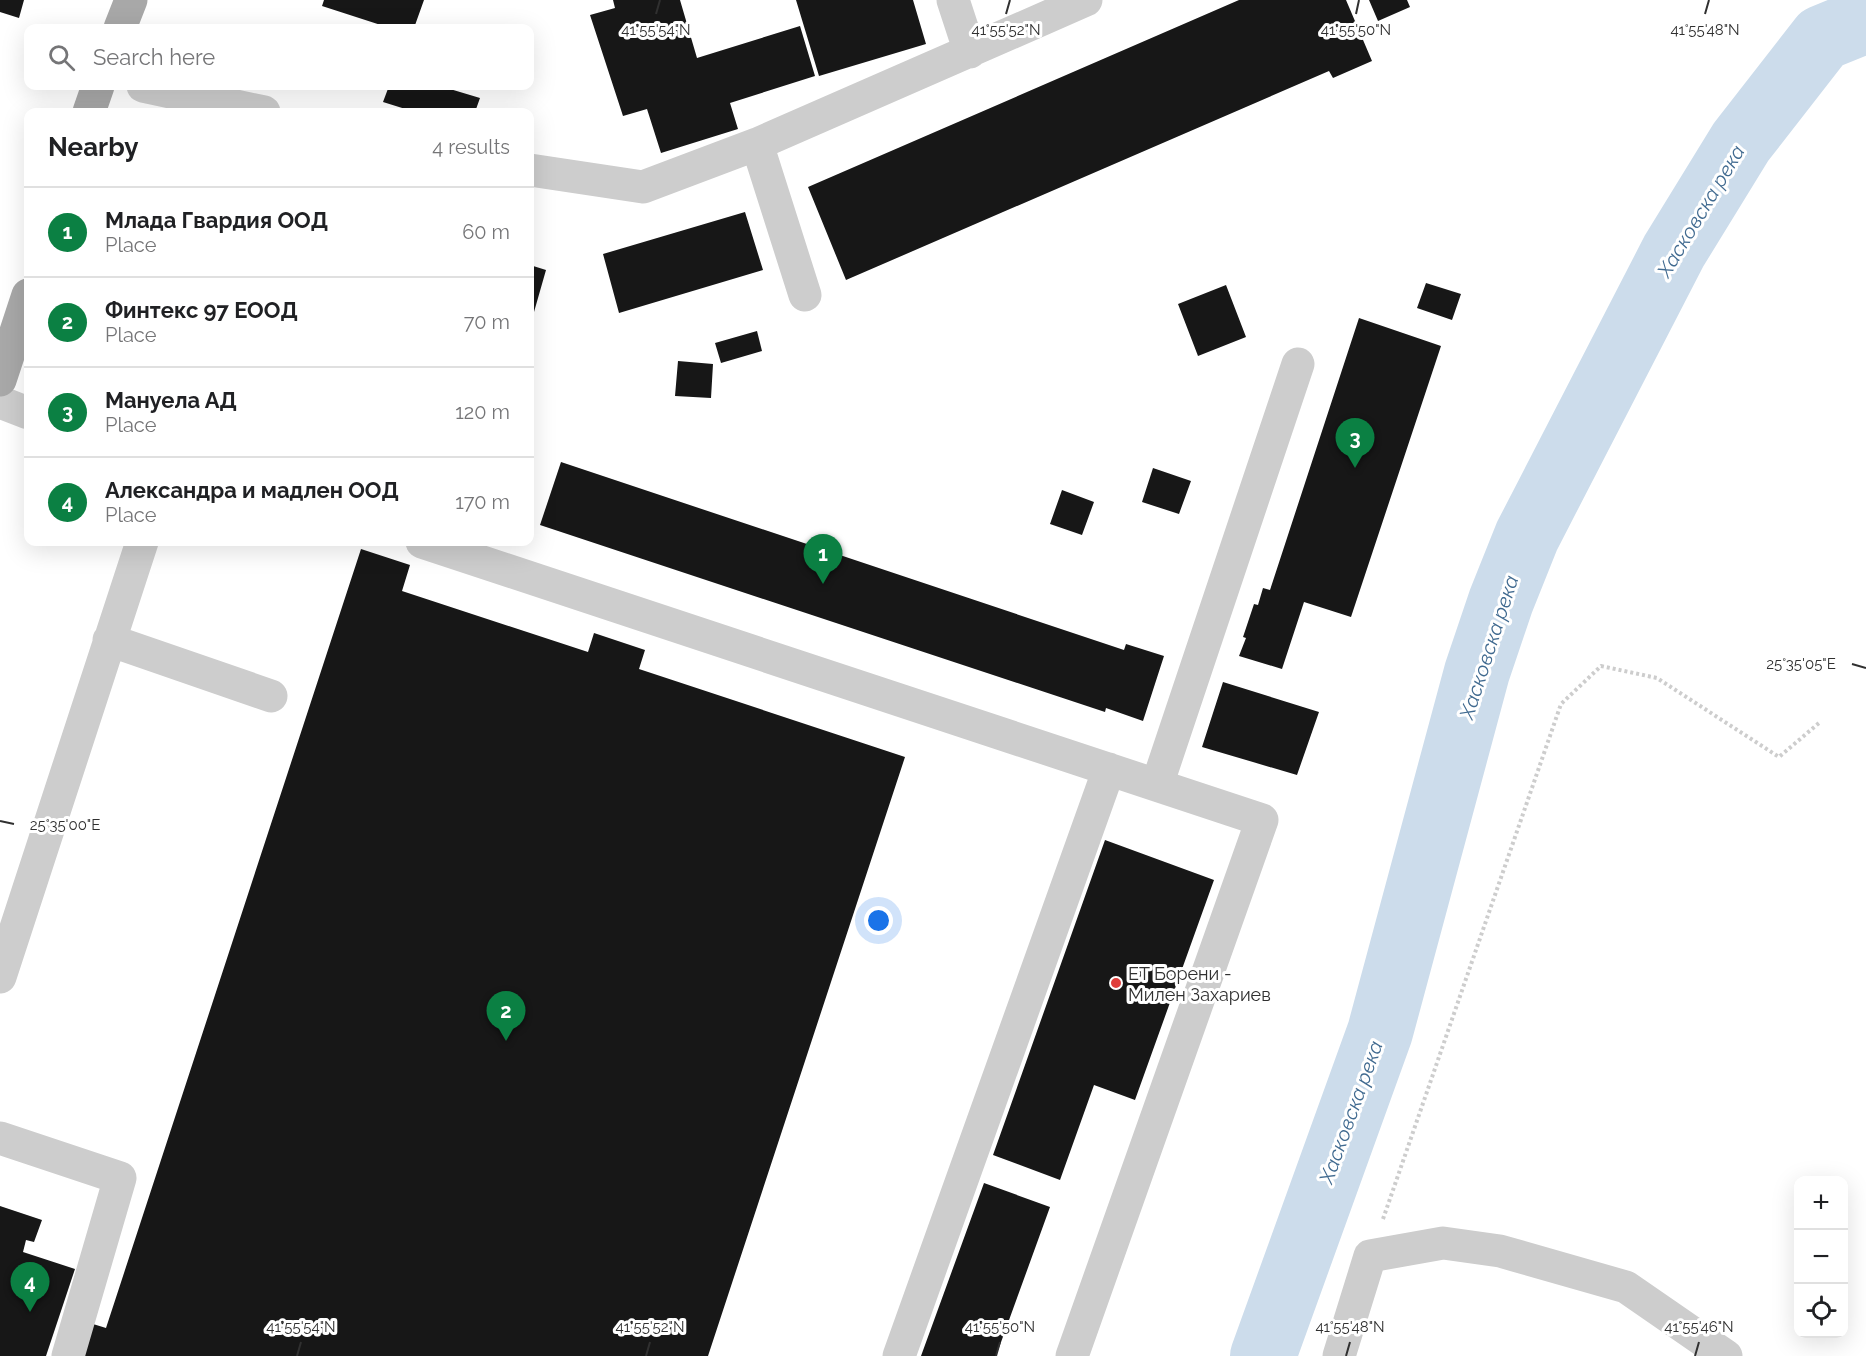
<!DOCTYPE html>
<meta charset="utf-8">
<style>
body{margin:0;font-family:Raleway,sans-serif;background:#f6f6f6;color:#202124}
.controls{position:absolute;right:18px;bottom:18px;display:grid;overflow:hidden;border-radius:12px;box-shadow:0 6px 24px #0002}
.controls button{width:54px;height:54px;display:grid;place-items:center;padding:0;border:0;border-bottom:2px solid #e0e0e0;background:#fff;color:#202124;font:30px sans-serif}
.you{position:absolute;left:879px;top:921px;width:21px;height:21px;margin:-15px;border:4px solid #fff;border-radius:50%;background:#1a73e8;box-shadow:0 0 0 9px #1a73e833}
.badge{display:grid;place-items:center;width:39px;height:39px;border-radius:50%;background:#0b8043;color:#fff;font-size:20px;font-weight:700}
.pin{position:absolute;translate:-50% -50px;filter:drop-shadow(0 2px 3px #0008)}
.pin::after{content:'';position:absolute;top:32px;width:21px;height:18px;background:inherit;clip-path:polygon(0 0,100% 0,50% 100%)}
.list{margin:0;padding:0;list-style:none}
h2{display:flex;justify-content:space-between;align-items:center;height:78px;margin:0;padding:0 24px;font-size:26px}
h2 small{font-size:20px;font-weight:400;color:#757577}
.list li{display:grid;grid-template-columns:39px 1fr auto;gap:18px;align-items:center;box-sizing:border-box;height:90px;padding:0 24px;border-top:2px solid #e0e0e0}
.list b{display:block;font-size:22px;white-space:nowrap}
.list p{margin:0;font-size:20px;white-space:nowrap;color:#757577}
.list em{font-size:20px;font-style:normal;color:#757577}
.icon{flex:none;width:33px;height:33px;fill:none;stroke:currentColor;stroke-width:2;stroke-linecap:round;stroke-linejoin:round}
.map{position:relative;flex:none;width:1866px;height:1356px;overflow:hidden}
.search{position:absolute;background:#fff;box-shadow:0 6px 24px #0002;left:24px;top:24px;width:510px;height:66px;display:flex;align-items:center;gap:15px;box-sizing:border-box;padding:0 21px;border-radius:12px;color:#757577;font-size:22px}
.panel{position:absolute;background:#fff;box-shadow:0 6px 24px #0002;left:24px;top:108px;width:510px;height:438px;border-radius:12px}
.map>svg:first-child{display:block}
</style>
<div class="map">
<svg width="1866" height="1356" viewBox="0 0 1866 1356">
<rect width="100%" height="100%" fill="#fff"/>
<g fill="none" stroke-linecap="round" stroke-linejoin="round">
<path stroke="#ccdceb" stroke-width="66" d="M1263,1356l117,-324 97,-360 24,-71 26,-65 147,-285 67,-109 81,-104 44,-18"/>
</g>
<path fill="#171717" d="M0,0h24l-5,18 -19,-6z
M324,0h100l-10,28h-24l-68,-22z
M613,0h67l17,58 103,-32 15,50 -85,27 8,26 -77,24 -14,-44 -24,7 -33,-101 25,-7z
M796,0h117l13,44 -107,32z
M1239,0h107l26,61 -39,17 -4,-7 -483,209 -38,-93z
M1369,0h38l3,7 -32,14z
M389,86h51l40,12 -5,14h-60l-32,-10z
M745,212l18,58 -144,43 -16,-59z
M530,265l16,5 -16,56z
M1426,283l35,11 -9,26 -35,-12z
M1226,285l20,52 -48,19 -20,-52z
M1359,318l82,28 -90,271 -47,-15 -22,67 -43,-13 7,-18 -3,-1 11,-33 4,1 5,-17 7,2z
M757,331l5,20 -41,12 -6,-20z
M678,361l35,3 -2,34 -36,-2z
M561,462l563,188 2,-6 38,12 -21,65 -37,-13 -1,4 -565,-187z
M1153,468l38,13 -12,33 -37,-12z
M1062,490l32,12 -12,33 -32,-11z
M361,549l49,16 -8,26 186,61 6,-19 51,17 -6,19 266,88 -197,599h-625l10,-32 13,4z
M1223,682l96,30 -22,63 -95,-28z
M1105,840l109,40 -79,220 -41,-15 -34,95 -67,-25z
M984,1183l66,24 -54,149h-75z
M0,1206l42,14 -8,22 -8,-2 -3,12 52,17 -29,87h-46z"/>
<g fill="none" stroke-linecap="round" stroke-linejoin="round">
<path stroke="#cdcdcd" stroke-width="4" stroke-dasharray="3 3" stroke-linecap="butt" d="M1383,1219l178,-515 40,-38 56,12 122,79 40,-34"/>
<path stroke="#cdcdcd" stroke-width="33" d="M953,0l17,52
M143,86l121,26
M757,144l48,151
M530,170l113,17 114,-43 329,-144
M0,402l28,11
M422,542l840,278 -190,536
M109,640l162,56
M1157,785l141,-421
M0,977l142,-435
M0,1138l120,40 -52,178
M899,1356l210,-587
M1339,1356l31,-100 73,-13 57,8 126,36 100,69"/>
<path stroke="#a8a8a8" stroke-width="33" d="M120,28l11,-28
M89,112l9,-26
M0,380l28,-85"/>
</g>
<path fill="none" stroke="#303030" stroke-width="2" d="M656,14l4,-14M1006,14l4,-14M1356,14l3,-14M1705,14l4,-14M1852,664l14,4M0,821l14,3M297,1356l4,-14M646,1356l4,-14M996,1356l4,-14M1346,1356l4,-14M1695,1356l4,-14"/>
<circle fill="#df3d3a" stroke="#fff" stroke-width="2" cx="1116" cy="983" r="6"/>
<g text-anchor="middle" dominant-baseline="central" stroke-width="6" stroke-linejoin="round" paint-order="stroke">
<g font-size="18" fill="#303030" stroke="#fff" text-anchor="start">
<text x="1128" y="973">ЕТ Борени -<tspan x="1128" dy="21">Милен Захариев</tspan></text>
</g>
<g font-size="20" font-style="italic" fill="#406a90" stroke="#fff">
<text transform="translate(1701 211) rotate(-59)">Хасковска река</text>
<text transform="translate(1489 647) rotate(-72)">Хасковска река</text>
<text transform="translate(1351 1112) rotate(-70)">Хасковска река</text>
</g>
</g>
<g font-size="15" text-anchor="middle" fill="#303030" stroke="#fff" stroke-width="6" stroke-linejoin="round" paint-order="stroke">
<text x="656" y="35">41°55'54"N</text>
<text x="1006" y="35">41°55'52"N</text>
<text x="1356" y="35">41°55'50"N</text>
<text x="1705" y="35">41°55'48"N</text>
<text x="1801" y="669">25°35'05"E</text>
<text x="65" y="830">25°35'00"E</text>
<text x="301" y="1332">41°55'54"N</text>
<text x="650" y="1332">41°55'52"N</text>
<text x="1000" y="1332">41°55'50"N</text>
<text x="1350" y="1332">41°55'48"N</text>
<text x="1699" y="1332">41°55'46"N</text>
</g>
</svg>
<div class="controls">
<button>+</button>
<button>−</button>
<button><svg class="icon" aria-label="locate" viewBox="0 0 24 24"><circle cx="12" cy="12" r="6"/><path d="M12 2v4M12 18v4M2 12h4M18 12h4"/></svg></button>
</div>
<div class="you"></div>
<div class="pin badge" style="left:823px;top:584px">1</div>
<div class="pin badge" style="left:506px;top:1041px">2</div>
<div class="pin badge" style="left:1355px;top:468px">3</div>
<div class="pin badge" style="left:30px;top:1312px">4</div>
<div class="search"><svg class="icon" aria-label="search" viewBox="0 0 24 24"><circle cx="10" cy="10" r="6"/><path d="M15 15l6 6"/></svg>Search here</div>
<section class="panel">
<h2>Nearby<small>4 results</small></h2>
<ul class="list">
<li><span class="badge">1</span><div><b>Млада Гвардия ООД</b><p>Place</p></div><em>60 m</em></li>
<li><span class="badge">2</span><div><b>Финтекс 97 ЕООД</b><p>Place</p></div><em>70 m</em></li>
<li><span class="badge">3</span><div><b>Мануела АД</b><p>Place</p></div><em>120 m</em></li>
<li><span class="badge">4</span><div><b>Александра и мадлен ООД</b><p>Place</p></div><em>170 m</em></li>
</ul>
</section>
</div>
